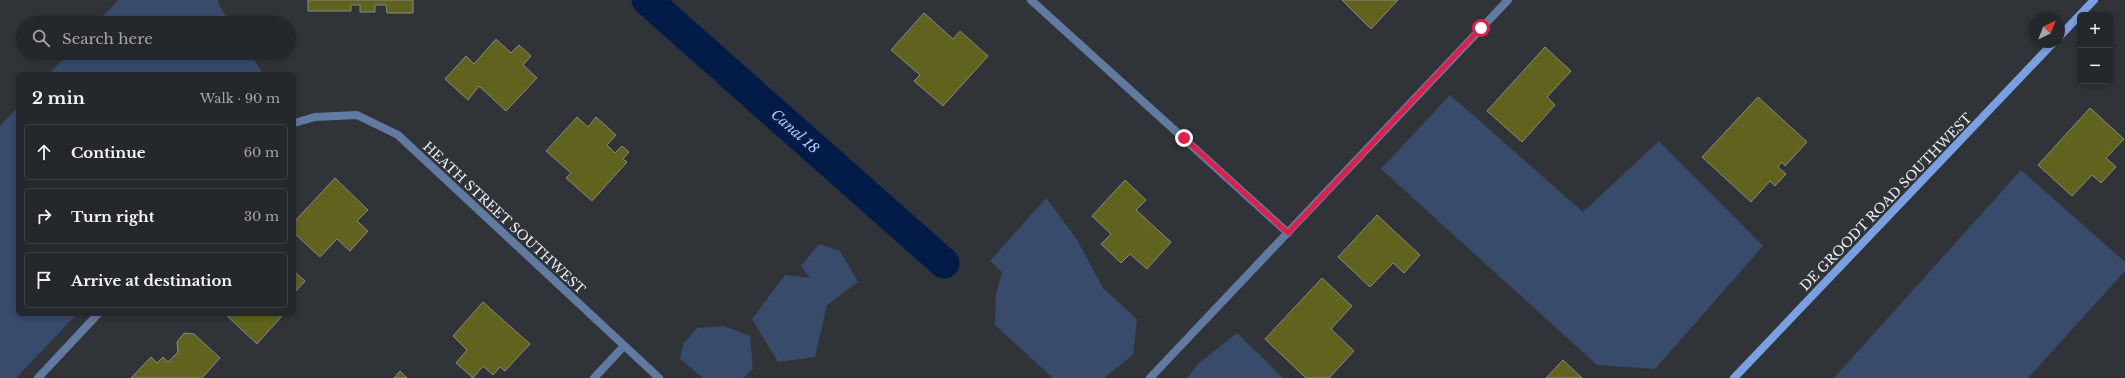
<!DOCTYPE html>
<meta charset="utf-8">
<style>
body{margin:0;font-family:"Libre Baskerville",serif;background:#303337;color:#f1f3f6}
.controls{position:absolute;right:12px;top:12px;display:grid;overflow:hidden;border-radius:6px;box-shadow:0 2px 6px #0003}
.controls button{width:36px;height:36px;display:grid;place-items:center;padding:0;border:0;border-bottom:1px solid #414447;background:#24272b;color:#f1f3f6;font:20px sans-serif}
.compass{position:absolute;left:2029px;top:12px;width:36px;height:36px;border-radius:50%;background:#24272b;box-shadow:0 2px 6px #0003;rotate:43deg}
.stop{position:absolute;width:12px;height:12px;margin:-9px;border:3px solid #e11d48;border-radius:50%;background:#fff}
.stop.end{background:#e11d48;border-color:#fff;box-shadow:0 1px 4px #0008}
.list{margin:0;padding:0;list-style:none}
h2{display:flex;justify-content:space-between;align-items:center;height:52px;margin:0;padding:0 16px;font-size:17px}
h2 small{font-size:13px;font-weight:400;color:#a3a5a9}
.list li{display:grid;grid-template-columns:26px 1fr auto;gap:12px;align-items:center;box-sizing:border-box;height:56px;margin:0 8px 8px;padding:0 8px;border:1px solid #414447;border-radius:6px}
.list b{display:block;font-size:15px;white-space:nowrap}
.list em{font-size:13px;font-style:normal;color:#a3a5a9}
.icon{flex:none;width:22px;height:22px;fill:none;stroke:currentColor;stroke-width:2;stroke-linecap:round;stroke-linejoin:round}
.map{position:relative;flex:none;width:2125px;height:378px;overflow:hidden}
.search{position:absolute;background:#24272b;box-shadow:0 2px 6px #0003;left:16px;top:16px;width:280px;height:44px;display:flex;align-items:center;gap:10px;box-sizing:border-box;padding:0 14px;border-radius:22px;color:#a3a5a9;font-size:15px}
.panel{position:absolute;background:#24272b;box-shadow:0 2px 6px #0003;left:16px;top:72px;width:280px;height:244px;border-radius:6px}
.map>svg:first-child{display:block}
</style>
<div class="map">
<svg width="2125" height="378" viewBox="0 0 2125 378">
<rect width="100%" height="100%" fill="#303439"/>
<path fill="#384b6a" d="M118,0h100l1,5 11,18h-133z
M69,53h181l13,21h-214z
M1450,95l133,117 76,-71 104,105 -108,123 -58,-4 -216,-196z
M18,107v207h59l-61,64h-16v-252z
M2021,170l104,92v9l-97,107h-194z
M1046,198l30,40 27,50 34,31 -4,36 -29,23h-51l-58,-53 1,-30 6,-23 -12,-11z
M819,244l21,7 18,31 -31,23 -12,52 -37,5 -26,-43 33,-44 25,3 -9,-12z
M724,326l26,10 3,33 -10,9h-40l-23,-19 3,-15 14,-16z
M1237,333l46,45h-96l12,-15z"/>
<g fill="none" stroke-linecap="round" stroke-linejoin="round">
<path stroke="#021b49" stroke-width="31" id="s1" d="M647,0l297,263"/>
</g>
<path fill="#5f631d" stroke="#898a83" d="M308,0h105v13h-26l-1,-8h-11v7h-15v-7h-9v6h-43z
M1342,0h56l-27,29z
M924,13l29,26 7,-8 28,25 -45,50 -29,-25 6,-6 -29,-25z
M496,39l15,14 8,-8 12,11 -8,9 14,13 -31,33 -27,-25 -11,14 -23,-21 21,-23 8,8z
M1545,47l26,24 -24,26 8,8 -33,37 -35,-31z
M1758,97l49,45 -22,24 -3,-4 -4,5 8,7 -11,12 -5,-5 -19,21 -49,-45z
M2090,108l34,31 -18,19 10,9 -15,16 -9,-8 -20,21 -34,-31z
M577,117l11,10 8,-10 20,18 -9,10 8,8 7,-7 7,6 -6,7 4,3 -35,39 -26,-23 5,-5 -25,-22z
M335,178l33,32 -11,11 11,10 -18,20 -13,-12 -17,18 -26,-24v-11z
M1125,180l21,20 -10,10 35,32 -24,27 -17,-15 -9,9 -20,-19 10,-10 -19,-18z
M1377,215l43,40 -16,18 -11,-10 -23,24 -32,-30z
M294,271l11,10 -11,12z
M1322,278l30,28 -21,23 23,22 -25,27h-23l-41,-39z
M483,302l47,42 -25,27 -5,-4 -7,8 -10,-9 -10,12 -17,-15 11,-13 -14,-14z
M225,314h55l2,2 -25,28z
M184,333l10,1 26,24 -18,20h-71l20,-21 6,6 6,-6 5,5 10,-10 -1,-10z
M1563,360l19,18h-36z
M400,371l7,7h-13z"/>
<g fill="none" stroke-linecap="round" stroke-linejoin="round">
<path stroke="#617aa1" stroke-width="8" d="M1031,0l257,233
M294,123l21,-6 42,-2 41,20 261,243
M38,378l60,-64
M594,378l30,-32
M1150,378l358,-378"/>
<path stroke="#79a0e0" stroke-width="8" d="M2059,37l35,-37
M1734,378l320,-336"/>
</g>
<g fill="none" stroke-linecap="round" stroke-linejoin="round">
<path stroke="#e11d48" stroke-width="5" d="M1184,138l104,95 193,-205"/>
</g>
<g text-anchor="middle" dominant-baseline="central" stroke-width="3" stroke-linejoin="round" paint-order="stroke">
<g font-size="13" fill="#eef0f4" stroke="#303439">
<text transform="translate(1886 202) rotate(-46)">DE GROODT ROAD SOUTHWEST</text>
<text transform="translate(504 218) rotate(43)">HEATH STREET SOUTHWEST</text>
</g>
<g font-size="14" font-style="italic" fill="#aecbfa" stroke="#303439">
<text stroke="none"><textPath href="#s1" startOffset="198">Canal 18</textPath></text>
</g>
</g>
</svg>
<div class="controls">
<button>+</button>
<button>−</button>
</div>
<svg class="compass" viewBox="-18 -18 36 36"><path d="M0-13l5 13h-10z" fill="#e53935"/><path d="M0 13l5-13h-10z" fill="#a3a5a9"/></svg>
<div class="stop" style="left:1481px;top:28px"></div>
<div class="stop end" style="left:1184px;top:138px"></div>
<div class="search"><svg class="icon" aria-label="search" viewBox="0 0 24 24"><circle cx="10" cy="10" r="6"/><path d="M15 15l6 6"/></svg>Search here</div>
<section class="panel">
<h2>2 min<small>Walk · 90 m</small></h2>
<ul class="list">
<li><svg class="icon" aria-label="ahead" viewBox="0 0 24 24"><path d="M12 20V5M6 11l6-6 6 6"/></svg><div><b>Continue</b></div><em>60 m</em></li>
<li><svg class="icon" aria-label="right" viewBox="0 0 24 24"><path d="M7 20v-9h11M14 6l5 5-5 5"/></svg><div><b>Turn right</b></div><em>30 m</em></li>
<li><svg class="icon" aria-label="arrive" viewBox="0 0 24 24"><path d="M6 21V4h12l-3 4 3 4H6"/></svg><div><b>Arrive at destination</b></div></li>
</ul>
</section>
</div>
